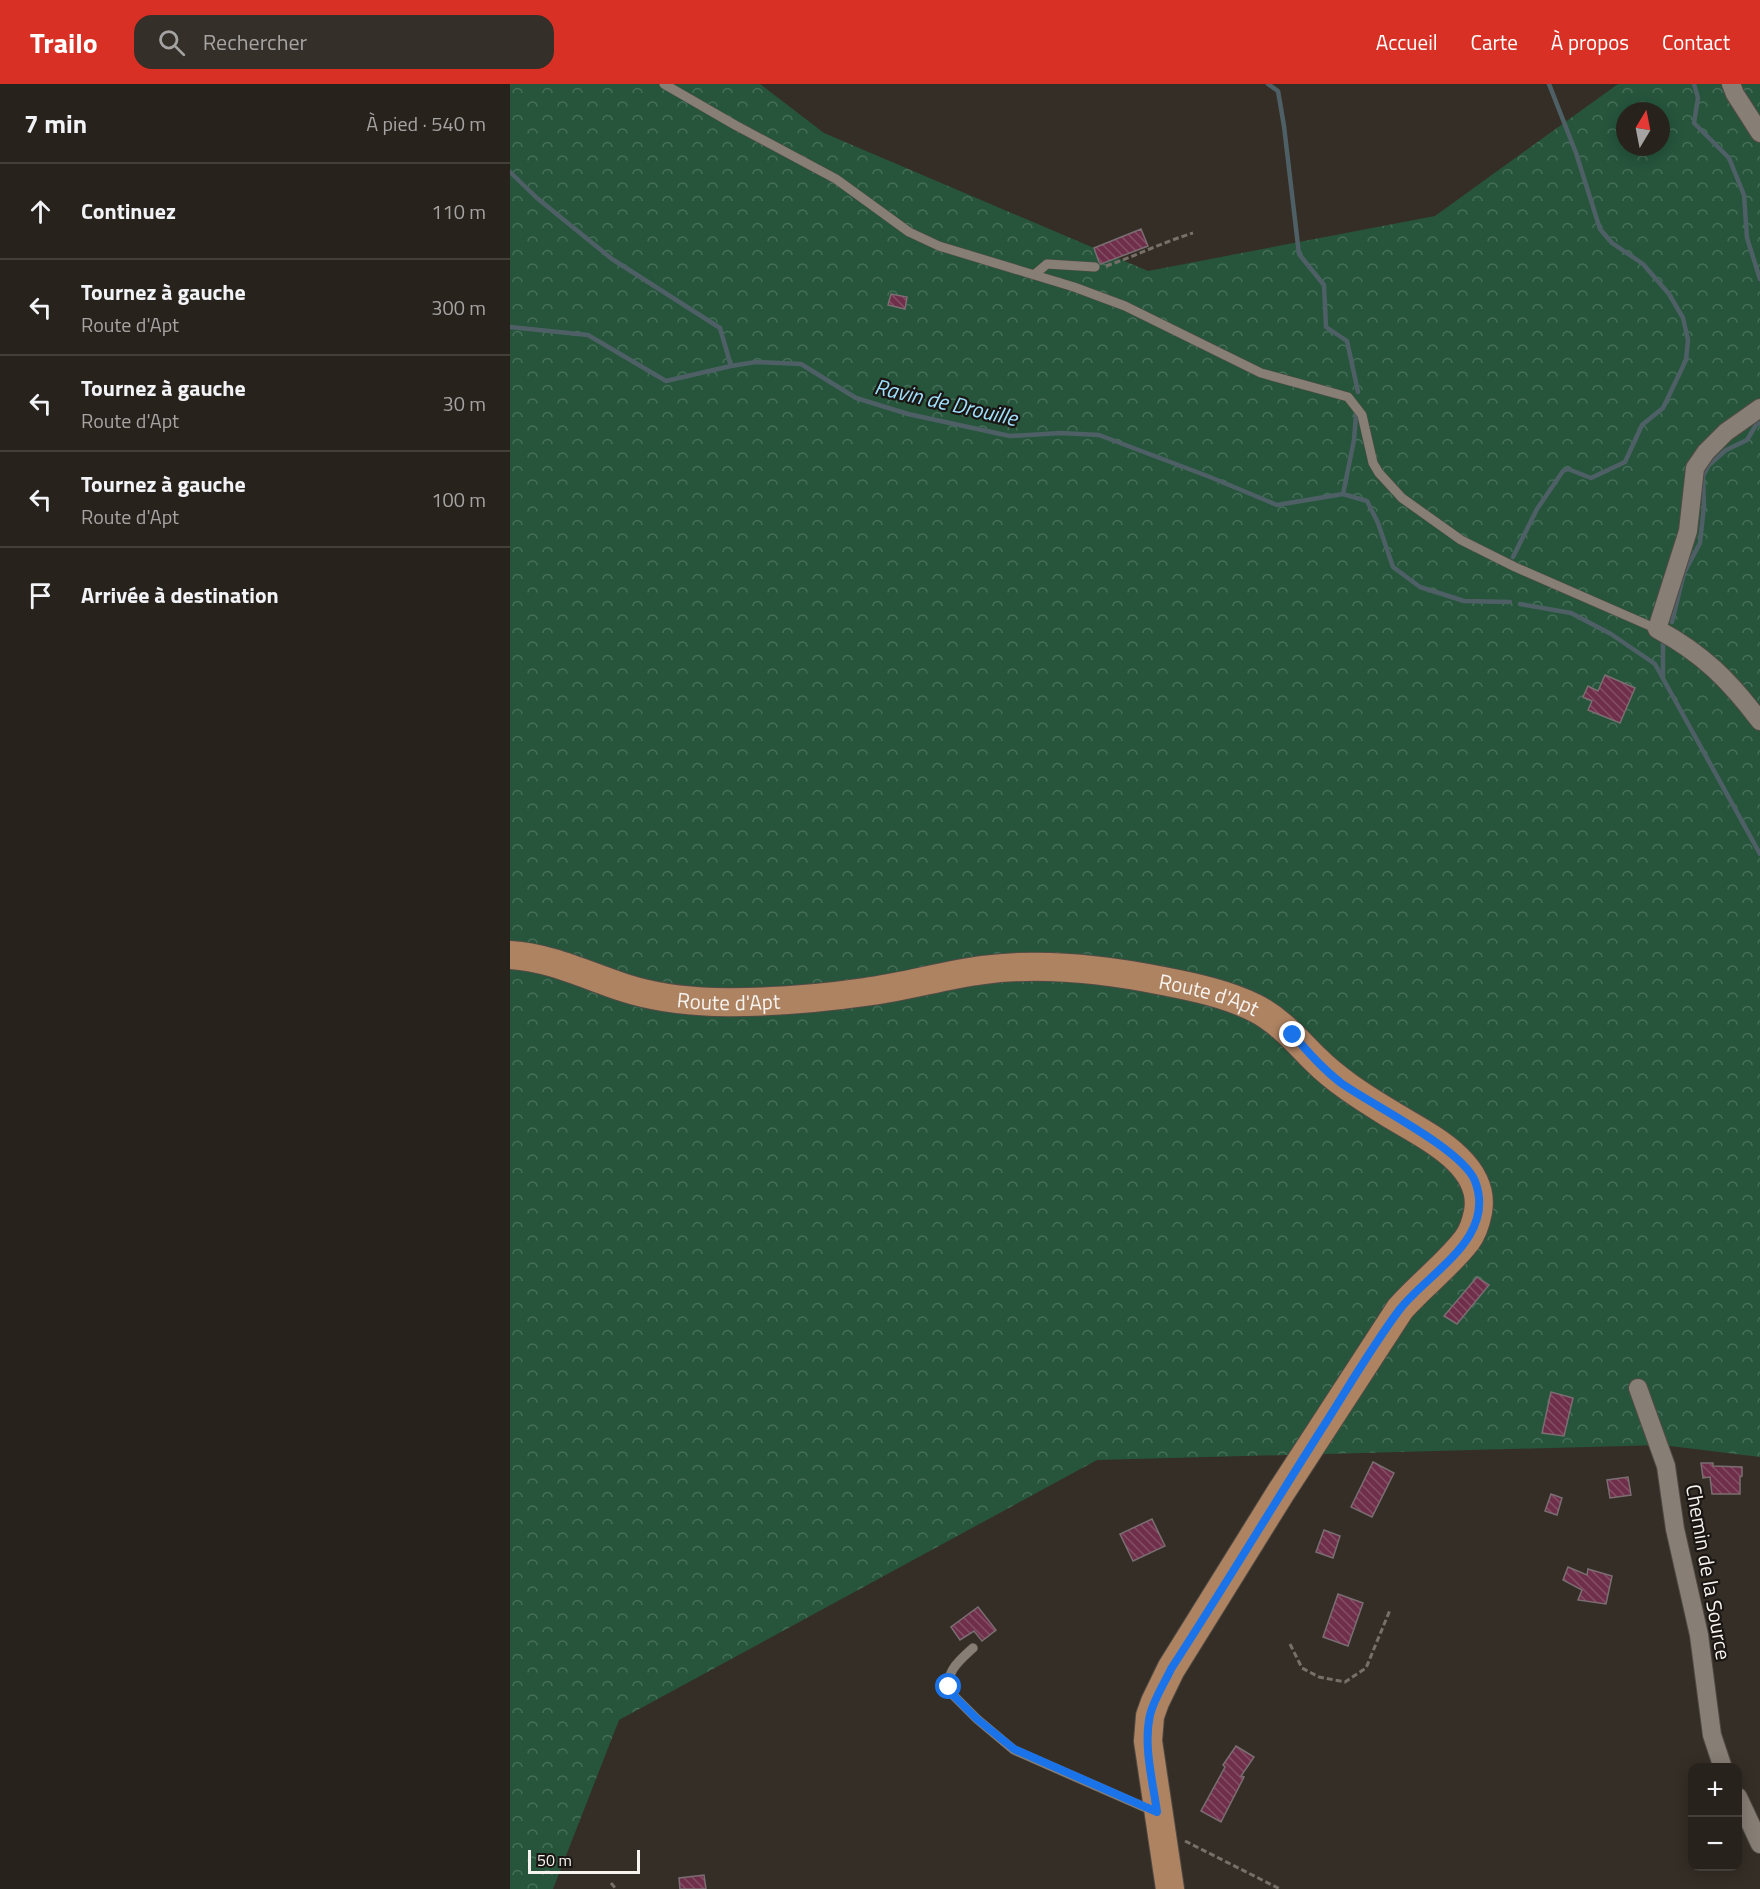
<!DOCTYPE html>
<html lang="fr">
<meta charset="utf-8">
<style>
body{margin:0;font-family:"Titillium Web",sans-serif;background:#342f29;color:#f1f3f6}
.controls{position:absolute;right:18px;bottom:18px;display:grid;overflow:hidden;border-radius:12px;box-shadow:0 3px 15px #0003}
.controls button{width:54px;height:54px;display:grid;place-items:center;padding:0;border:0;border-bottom:2px solid #443f3b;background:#28221c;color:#f1f3f6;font:30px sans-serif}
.compass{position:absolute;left:1106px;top:18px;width:54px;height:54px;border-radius:50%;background:#28221c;box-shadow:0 3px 15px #0003;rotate:10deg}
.scale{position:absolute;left:18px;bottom:15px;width:112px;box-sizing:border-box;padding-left:6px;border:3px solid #f7f3ee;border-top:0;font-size:16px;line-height:21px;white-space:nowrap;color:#f7f3ee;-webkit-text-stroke:4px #1a1613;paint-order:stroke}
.stop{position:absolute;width:18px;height:18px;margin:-14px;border:4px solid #1a73e8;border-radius:50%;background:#fff}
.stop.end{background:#1a73e8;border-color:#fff;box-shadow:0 2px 6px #0008}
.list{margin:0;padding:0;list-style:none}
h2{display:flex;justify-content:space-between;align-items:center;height:78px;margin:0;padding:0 24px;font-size:26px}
h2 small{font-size:20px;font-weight:400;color:#a5a4a3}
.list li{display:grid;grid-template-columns:39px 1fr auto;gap:18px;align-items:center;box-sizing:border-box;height:96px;padding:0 24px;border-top:2px solid #443f3b}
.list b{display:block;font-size:22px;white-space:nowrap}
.list p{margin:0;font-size:20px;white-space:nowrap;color:#a5a4a3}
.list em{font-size:20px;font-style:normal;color:#a5a4a3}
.icon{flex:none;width:33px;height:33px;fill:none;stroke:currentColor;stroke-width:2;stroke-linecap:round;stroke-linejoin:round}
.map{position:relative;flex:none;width:1250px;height:1805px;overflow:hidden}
header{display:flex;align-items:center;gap:36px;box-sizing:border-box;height:84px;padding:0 30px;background:#d93025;color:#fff}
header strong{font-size:28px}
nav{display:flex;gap:33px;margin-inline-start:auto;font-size:21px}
.search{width:420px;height:54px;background:#342f29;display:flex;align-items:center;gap:15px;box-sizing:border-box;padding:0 21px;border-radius:18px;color:#a5a4a3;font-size:22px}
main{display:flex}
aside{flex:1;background:#28221c}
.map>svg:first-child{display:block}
</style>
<header>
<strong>Trailo</strong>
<div class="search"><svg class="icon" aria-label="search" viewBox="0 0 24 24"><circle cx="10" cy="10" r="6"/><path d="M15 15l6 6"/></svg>Rechercher</div>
<nav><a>Accueil</a><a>Carte</a><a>À propos</a><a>Contact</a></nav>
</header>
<main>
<aside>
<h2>7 min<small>À pied · 540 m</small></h2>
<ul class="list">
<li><svg class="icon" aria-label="ahead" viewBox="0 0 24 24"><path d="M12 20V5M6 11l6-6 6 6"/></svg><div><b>Continuez</b></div><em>110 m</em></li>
<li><svg class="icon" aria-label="left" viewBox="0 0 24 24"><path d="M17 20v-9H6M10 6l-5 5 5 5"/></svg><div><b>Tournez à gauche</b><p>Route d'Apt</p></div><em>300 m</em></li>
<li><svg class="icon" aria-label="left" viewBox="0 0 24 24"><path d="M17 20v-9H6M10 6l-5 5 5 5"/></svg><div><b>Tournez à gauche</b><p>Route d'Apt</p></div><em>30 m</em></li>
<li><svg class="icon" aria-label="left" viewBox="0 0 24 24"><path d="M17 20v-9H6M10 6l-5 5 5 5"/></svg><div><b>Tournez à gauche</b><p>Route d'Apt</p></div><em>100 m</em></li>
<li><svg class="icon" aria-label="arrive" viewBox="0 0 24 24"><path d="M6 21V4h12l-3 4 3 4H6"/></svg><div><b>Arrivée à destination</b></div></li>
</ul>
</aside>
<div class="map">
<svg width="1250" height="1805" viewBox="0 0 1250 1805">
<defs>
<pattern id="forest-crowns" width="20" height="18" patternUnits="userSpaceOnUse" patternTransform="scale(1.5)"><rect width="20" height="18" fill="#26553c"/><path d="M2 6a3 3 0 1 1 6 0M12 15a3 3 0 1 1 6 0" fill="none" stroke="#466e58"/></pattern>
<pattern id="building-back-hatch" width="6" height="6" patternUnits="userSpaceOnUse" patternTransform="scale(1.5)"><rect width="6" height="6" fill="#6f2f4a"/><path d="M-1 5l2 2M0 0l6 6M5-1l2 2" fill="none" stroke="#844e64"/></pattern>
</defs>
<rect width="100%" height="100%" fill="#352e26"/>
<path fill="url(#forest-crowns)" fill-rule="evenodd" d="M0,0h250l64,49 324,138 287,-55 183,-132h142v1373l-98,-12 -565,15 -478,260 -66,169h-43zM1115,27h36v36h-36z"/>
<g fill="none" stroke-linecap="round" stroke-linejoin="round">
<path stroke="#4e6066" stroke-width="4.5" d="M758,0l10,7 6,35 15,128 25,31 2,42 21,14 11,51
M1184,0l4,14 -4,25 35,35 15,37 3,43 13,41
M0,88l27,26 75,61 108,69 11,38
M0,243l78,8 78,46 65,-15 25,-4 45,2 55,34 52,16 102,22 51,-3 38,2 111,42 67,28 66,-11 24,7 11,22 15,44 27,20 44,14 46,1
M833,410l11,-54 2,-25
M1003,473l24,-48 26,-38 5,-2 23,9 34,-16 17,-37 21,-17 23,-48 2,-20 -5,-22 -14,-24 -26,-30 -31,-21 -12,-14 -24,-76 -27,-69
M1010,520l51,9 40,21 44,30 105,190
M1162,538l12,-49 16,-30 4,-37 -1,-30 6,-11 17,-15 21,-10 9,-15 4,-2
M1153,593v-36"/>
</g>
<path fill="url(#building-back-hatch)" stroke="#7b6e72" stroke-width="1.5" d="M631,145l7,17 -47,18 -2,-2 -5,-14z
M381,210l16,3 -2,12 -17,-4z
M1095,591l30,13 -15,35 -32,-13 4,-9 -9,-4 5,-11 10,5z
M967,1193l12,8 -32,39 -13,-8z
M1041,1308l22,6 -9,38 -22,-3z
M863,1378l21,11 -22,44 -21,-10z
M1191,1379h12v3l29,1v9l-2,1v17h-28l-2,-17 -7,1z
M1118,1393l3,18 -21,3 -3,-18z
M1041,1410l11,4 -5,17 -12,-4z
M642,1435l13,27 -32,15 -13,-27z
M814,1446l16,6 -7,22 -17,-6z
M1058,1483l19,8 1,-6 24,7 -6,28 -28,-4 4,-10 -19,-10z
M828,1510l25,9 -15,43 -25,-9z
M468,1523l18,23 -14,11 -8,-10 -14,9 -9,-13z
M726,1662l18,11 -13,19 3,1 -23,45 -20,-11 24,-44 -2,-2z
M194,1791l2,14h-26l-1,-11z"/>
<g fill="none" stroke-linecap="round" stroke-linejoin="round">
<g stroke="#514b45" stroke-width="10">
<path id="lane" d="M154,0l71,41 101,54 73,53 30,14 135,41 51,19 136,67 87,24 14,18 11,48 6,10 23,25 59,42 54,27 142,62
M524,191l13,-11 48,3
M463,1564c-13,12 -29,24 -23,44l27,27 37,31 139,61"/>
</g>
<g stroke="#514b45" stroke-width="20">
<path id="street" d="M1221,0l4,10 25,39
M1250,324l-34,24 -20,20 -11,16 -7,63 -31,98c46,25 72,51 103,92
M1128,1304l28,78 9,63 24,106 13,100 11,33
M1228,1713l22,47"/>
</g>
<g stroke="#514b45" stroke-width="30">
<g id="primary">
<path id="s1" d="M0,871c43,3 75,20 115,33 28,9 60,13 89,14 50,1 102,-3 151,-10 40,-5 79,-17 118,-22 60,-8 121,-1 180,11 31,6 64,13 92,27 24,12 41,32 60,51 21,21 46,37 72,53 35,22 100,50 91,100 -2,10 -5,20 -11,28 -19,25 -46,45 -67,69l-119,183 -110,177 -16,33 -5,14 -2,25 22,148"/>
</g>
</g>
<path stroke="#767069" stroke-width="3" stroke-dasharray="6 3" stroke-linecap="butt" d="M596,182c30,-10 57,-24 87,-33
M780,1560l12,24 17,9 26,5 21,-14 24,-58
M675,1757l95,48
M101,1799l5,6"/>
<use href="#lane" stroke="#877e76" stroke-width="9"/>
<use href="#street" stroke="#877e76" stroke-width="18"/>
<use href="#primary" stroke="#ae8362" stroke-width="28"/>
</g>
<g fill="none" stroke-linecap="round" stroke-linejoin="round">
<path stroke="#1a73e8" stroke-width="8" d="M439,1603l1,5 27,27 37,30 143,63c-4,-30 -14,-66 -7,-97 4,-16 14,-31 21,-46 52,-80 101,-162 152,-242 25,-39 49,-81 77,-118 29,-37 97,-71 75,-128 -13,-32 -103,-76 -134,-98 -18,-14 -33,-31 -48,-48"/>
</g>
<g text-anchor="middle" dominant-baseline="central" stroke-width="4.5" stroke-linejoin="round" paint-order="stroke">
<g font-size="21" fill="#f7f3ee" stroke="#1a1613">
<text stroke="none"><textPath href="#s1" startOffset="711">Route d'Apt</textPath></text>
<text stroke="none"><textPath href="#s1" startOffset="225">Route d'Apt</textPath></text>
<text transform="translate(1199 1488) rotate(80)">Chemin de la Source</text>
</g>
<g font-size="22" font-style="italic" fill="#9fdffc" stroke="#1a1613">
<text transform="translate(436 318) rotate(13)">Ravin de Drouille</text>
</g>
</g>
</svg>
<div class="controls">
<button>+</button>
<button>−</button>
</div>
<svg class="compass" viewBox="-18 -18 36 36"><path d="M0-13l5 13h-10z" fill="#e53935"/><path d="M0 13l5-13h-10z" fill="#a5a4a3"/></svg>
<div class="scale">50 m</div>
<div class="stop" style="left:439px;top:1603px"></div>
<div class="stop end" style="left:783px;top:951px"></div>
</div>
</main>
